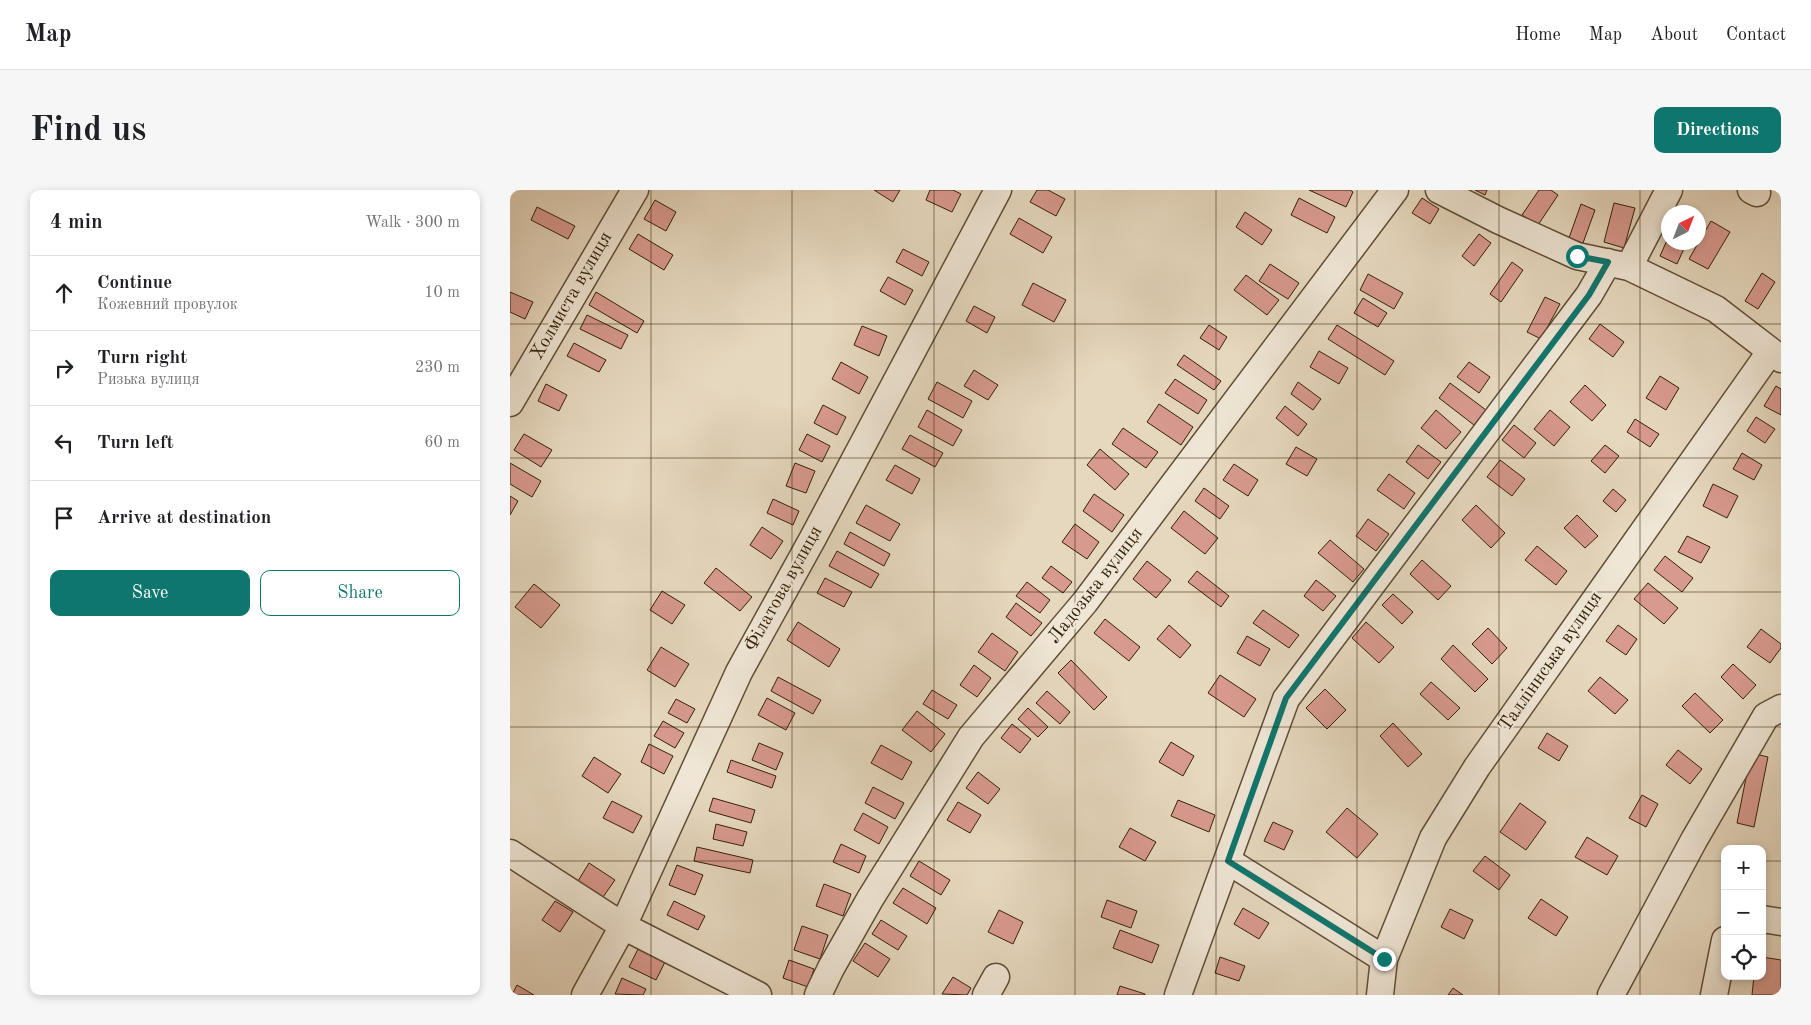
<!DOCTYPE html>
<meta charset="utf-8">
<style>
body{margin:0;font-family:"Old Standard TT",serif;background:#f6f6f6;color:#202124}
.controls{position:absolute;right:15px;bottom:15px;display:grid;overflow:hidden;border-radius:10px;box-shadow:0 2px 8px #0003}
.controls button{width:45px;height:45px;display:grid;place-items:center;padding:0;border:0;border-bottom:1px solid #e0e0e0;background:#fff;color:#202124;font:25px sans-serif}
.compass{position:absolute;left:1151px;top:15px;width:45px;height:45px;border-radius:50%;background:#fff;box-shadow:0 2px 8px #0003;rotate:42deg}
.stop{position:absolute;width:15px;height:15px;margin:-11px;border:4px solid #0f766e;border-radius:50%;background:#fff}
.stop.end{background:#0f766e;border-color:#fff;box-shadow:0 1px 5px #0008}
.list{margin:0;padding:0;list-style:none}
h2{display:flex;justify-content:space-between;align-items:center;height:65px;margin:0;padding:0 20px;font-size:21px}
h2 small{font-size:16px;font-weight:400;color:#757577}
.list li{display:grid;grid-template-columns:32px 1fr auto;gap:15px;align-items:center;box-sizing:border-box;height:75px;padding:0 20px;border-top:1px solid #e0e0e0}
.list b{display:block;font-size:19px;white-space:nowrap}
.list p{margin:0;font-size:16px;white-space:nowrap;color:#757577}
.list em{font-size:16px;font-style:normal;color:#757577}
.actions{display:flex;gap:10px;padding:15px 20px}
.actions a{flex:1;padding:11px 0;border:1px solid #0f766e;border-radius:10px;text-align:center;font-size:18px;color:#0f766e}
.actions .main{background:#0f766e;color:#fff}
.icon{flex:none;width:28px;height:28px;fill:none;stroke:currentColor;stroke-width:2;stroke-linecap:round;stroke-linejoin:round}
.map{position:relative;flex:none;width:1271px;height:805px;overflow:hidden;border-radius:10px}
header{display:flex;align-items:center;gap:30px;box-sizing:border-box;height:70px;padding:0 25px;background:#fff;border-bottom:1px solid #e0e0e0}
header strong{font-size:24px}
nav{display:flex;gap:28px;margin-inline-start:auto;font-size:18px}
.intro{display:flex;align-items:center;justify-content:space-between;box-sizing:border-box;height:120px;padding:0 30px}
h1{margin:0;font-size:35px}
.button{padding:12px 22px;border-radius:10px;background:#0f766e;color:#fff;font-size:18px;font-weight:700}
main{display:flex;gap:30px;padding:0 30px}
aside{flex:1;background:#fff;border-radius:10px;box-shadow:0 2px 8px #0003}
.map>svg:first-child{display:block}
</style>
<header>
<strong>Map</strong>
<nav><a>Home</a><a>Map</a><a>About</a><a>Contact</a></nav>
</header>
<div class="intro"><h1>Find us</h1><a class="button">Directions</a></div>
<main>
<aside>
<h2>4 min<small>Walk · 300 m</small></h2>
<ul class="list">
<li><svg class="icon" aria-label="ahead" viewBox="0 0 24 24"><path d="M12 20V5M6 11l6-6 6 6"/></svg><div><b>Continue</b><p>Кожевний провулок</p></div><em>10 m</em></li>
<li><svg class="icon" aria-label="right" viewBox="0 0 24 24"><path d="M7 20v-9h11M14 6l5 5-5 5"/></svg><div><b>Turn right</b><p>Ризька вулиця</p></div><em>230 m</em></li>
<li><svg class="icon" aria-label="left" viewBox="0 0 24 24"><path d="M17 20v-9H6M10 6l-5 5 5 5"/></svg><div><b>Turn left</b></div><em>60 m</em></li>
<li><svg class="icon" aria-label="arrive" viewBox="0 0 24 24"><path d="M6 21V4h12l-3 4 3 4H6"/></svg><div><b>Arrive at destination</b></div></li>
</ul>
<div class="actions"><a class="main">Save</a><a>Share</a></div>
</aside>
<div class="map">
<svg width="1271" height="805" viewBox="0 0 1271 805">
<rect width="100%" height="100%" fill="#e6d8bf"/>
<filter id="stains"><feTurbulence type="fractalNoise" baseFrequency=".004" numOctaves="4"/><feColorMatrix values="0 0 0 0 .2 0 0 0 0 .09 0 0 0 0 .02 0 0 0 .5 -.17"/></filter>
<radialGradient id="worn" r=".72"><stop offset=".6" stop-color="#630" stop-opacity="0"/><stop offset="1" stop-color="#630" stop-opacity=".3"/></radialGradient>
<path fill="#d89a8f" stroke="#342008" d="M364,0h26l-7,12z
M420,0h23l8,4 -9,18 -26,-12z
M527,0h11l17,9 -9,17 -26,-14z
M799,0h41l3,2 -7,15z
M965,0h12l-2,5z
M1029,0h12l7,5 -20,30 -16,-10z
M789,8l36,19 -8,16 -36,-18z
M912,8l17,11 -9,15 -18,-11z
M145,10l21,12 -10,19 -22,-12z
M1104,13l21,5 -11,40 -20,-6z
M1071,14l14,6 -12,33 -14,-5z
M27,17l38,19 -7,13 -37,-19z
M735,22l27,18 -10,15 -26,-18z
M509,28l33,19 -9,16 -33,-19z
M1201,31l19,11 -22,37 -19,-10z
M128,44l35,21 -9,15 -35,-21z
M969,44l12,9 -17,23 -12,-10z
M1158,48v4h19l-10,22 -17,-8z
M393,59l26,13 -7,14 -26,-14z
M1002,72l11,8 -22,32 -11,-8z
M760,74l29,19 -11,16 -29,-18z
M1252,83l13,9 -17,27 -13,-8z
M858,84l35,19 -9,16 -34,-19z
M736,85l33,25 -12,15 -33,-25z
M378,87l25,13 -8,15 -25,-14z
M523,93l33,17 -12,22 -32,-17z
M0,102l23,10 -8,17 -15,-7z
M86,102l48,29 -7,12 -48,-28z
M1035,107l15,7 -19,35 -14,-7z
M853,108l24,15 -9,14 -24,-14z
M464,116l21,11 -8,16 -21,-12z
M77,125l41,20 -7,14 -41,-20z
M1090,134l24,18 -11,15 -24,-18z
M699,135l18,12 -8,13 -19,-12z
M827,135l57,36 -9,14 -57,-36z
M352,136l25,10 -8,20 -25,-11z
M64,153l32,17 -7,12 -32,-16z
M809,161l29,17 -9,16 -29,-17z
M674,165l37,26 -7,9 -37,-25z
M331,172l27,15 -9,17 -27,-15z
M959,172l21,15 -11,16 -22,-16z
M464,180l24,15 -10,15 -24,-14z
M1150,186l19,12 -13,22 -20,-12z
M665,189l32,21 -9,14 -33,-21z
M427,192l35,19 -9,17 -35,-19z
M788,192l23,17 -8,11 -22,-16z
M940,193l36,27 -12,15 -35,-27z
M36,194l21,11 -8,16 -21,-10z
M1075,195l21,20 -14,16 -22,-19z
M1266,196l5,3v26l-17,-9z
M649,214l34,23 -12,18 -34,-23z
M313,215l23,12 -9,18 -23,-12z
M775,216l22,18 -9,12 -22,-18z
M417,220l35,20 -9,16 -35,-19z
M926,220l25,22 -15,17 -25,-21z
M1040,220l20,17 -16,19 -20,-17z
M1246,227l19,12 -10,14 -18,-12z
M1125,229l24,15 -9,13 -23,-15z
M1004,235l22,18 -12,15 -22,-18z
M613,238l35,24 -12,16 -34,-24z
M14,244l28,16 -11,17 -27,-17z
M297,244l23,12 -8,16 -23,-12z
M400,245l33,18 -8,14 -33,-18z
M908,255l23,17 -13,17 -22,-17z
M1095,255l14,11 -14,17 -14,-12z
M786,257l21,12 -10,17 -21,-12z
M590,259l29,25 -14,16 -28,-25z
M1232,263l20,12 -8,15 -21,-11z
M990,270l25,19 -13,17 -25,-19z
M0,273l31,18 -9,16 -22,-13z
M285,273l20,8 -9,22 -20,-7z
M724,274l24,16 -10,16 -25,-16z
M385,275l25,14 -8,15 -26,-14z
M879,284l26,19 -11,16 -27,-19z
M1203,294l25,12 -11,22 -24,-12z
M694,298l25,18 -9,13 -25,-18z
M1103,299l13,11 -10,12 -13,-11z
M584,304l30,21 -12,17 -29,-21z
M0,306l8,5 -8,14z
M263,309l26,12 -6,14 -26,-12z
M356,315l34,19 -10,17 -34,-18z
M966,315l29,28 -14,15 -29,-28z
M674,321l34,27 -13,16 -34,-26z
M1067,325l21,21 -13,12 -21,-20z
M858,329l21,15 -13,17 -20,-15z
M565,334l24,18 -12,17 -25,-17z
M252,337l21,14 -12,18 -21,-14z
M340,342l40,22 -6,12 -40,-22z
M1177,346l23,11 -9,16 -23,-11z
M820,350l34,29 -11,13 -35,-29z
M1027,356l30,25 -11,14 -31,-25z
M327,361l42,23 -8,14 -42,-22z
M1155,366l28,22 -11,14 -28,-22z
M912,370l29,26 -13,14 -28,-26z
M637,371l24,19 -15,18 -23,-19z
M541,376l21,16 -9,11 -21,-15z
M206,378l36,29 -12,14 -36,-28z
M687,381l32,25 -8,11 -33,-25z
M315,388l27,14 -8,15 -27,-14z
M806,390l20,16 -13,15 -19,-15z
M517,392l23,18 -10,13 -24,-17z
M1138,393l30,25 -14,16 -30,-25z
M24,394l26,21 -19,23 -26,-21z
M152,401l23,14 -13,19 -22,-14z
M883,404l20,18 -11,12 -20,-19z
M506,413l26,20 -11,13 -25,-19z
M753,420l36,25 -10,13 -36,-25z
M595,429l35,28 -11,14 -35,-28z
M288,432l42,27 -11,18 -42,-27z
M856,432l28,25 -15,16 -27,-25z
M659,435l22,20 -11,13 -23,-19z
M1108,435l19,14 -11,16 -20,-14z
M978,438l19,20 -15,16 -20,-20z
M1251,439l20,15v4l-11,15 -23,-16z
M482,443l26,19 -13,19 -27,-19z
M737,446l23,13 -10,17 -23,-13z
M943,455l35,34 -13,13 -34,-33z
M151,457l28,17 -14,23 -28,-17z
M561,470l36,37 -13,13 -36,-37z
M1223,474l23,21 -13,14 -22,-22z
M464,475l17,13 -14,19 -17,-12z
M710,485l36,24 -12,18 -36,-24z
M268,487l43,23 -8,14 -42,-23z
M1090,487l28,23 -13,14 -27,-23z
M921,492l29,26 -12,12 -28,-26z
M815,499l21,21 -19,19 -21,-21z
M422,500l25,15 -9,14 -25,-15z
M537,501l23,21 -10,12 -24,-21z
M1185,503l28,27 -13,13 -28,-27z
M257,508l28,15 -9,17 -28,-15z
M166,509l19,10 -8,14 -19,-10z
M518,518l20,19 -10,10 -20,-18z
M407,521l28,23 -14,18 -29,-22z
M153,531l21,12 -9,15 -21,-12z
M883,533l29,31 -14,13 -28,-31z
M502,534l19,15 -11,14 -19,-15z
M1037,543l21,13 -9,15 -21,-13z
M661,552l23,14 -11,20 -24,-14z
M249,553l24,10 -7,17 -24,-10z
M139,554l24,12 -9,18 -23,-12z
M371,555l31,17 -10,18 -31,-17z
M1168,560l24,19 -12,15 -24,-19z
M1241,563l17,4 -14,70 -17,-4z
M84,567l27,17 -13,19 -26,-17z
M221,570l45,16 -4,12 -45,-16z
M468,582l22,17 -12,15 -22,-16z
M363,597l31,16 -9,16 -30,-16z
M1132,605l16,9 -12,23 -17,-9z
M203,608l42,12 -4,13 -42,-12z
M668,610l37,15 -6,17 -38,-16z
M102,611l30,15 -9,17 -30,-15z
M448,612l23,13 -11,18 -23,-13z
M1010,613l26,19 -20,28 -26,-18z
M837,618l31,26 -21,24 -31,-26z
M353,623l25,14 -9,17 -25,-14z
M763,632l20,9 -9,19 -20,-9z
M206,634l31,8 -4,14 -30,-7z
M620,638l26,14 -11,19 -26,-14z
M1077,647l31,19 -11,19 -32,-18z
M331,654l25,12 -7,17 -26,-11z
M187,657l56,13 -3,13 -56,-12z
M975,666l25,19 -11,15 -26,-19z
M409,671l31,19 -9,15 -31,-19z
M79,673l26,17 -12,17 -25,-16z
M167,675l26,10 -8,20 -26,-10z
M314,694l27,10 -8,22 -27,-10z
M393,698l33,20 -9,16 -34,-21z
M1031,709l27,18 -12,19 -28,-18z
M597,710l30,11 -6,17 -30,-11z
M45,711l18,11 -13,20 -18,-12z
M164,711l31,15 -7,14 -31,-15z
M733,718l26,15 -10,16 -25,-15z
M940,719l23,11 -9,19 -23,-12z
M489,720l24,12 -10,22 -25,-12z
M371,730l26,16 -9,14 -26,-16z
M292,736l26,9 -8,24 -26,-9z
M610,740l39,15 -7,18 -39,-15z
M355,753l25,16 -12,18 -25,-16z
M128,759l27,13 -9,18 -27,-13z
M710,767l25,9 -6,15 -24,-8z
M1252,767l19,3v35h-29l2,-19h8z
M279,770l25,9 -6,18 -25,-9z
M443,787l18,11 -4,7 -25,-1z
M112,788l24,11 -3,6 -28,-1z
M7,795l17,10h-22z
M610,796l25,8v1h-28z
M943,798l10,7h-15z"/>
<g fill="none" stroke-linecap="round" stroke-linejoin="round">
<g stroke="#604e36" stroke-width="29">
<path id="minor" d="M929,0l59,30 79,36 52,11 87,42 65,50
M1241,0l6,3
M1119,77l40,-77
M0,213l125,-213
M0,663l113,73 135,69
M718,671l156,98
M1252,729l19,3
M75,805l38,-69 116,-254 74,-134 185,-348
M308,805l13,-27 39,-69 101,-162 114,-135 310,-412
M476,805l10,-18
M668,805l108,-296 303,-404 19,-33
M870,805l4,-36 49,-121 44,-71 293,-415
M1101,805l83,-155 72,-124 15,-8
M1204,805l11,-55"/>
</g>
<use href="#minor" stroke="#efe6d5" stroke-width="26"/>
</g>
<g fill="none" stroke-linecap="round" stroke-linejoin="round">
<path stroke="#0f766e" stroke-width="6" d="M874,769l-156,-98 58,-163 303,-403 19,-33 -31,-6"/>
</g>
<path fill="none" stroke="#342008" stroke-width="1" stroke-opacity="0.55" d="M141,0v805M282,0v805M424,0v805M565,0v805M706,0v805M847,0v805M989,0v805M1130,0v805M0,134h1271M0,268h1271M0,402h1271M0,537h1271M0,671h1215M1252,671h19"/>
<g text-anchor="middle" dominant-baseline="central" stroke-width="4.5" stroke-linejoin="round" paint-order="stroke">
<g font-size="19" fill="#342008" stroke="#efe6d5">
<text transform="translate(62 106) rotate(-60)">Холмиста вулиця</text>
<text transform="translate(586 396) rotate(-52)">Ладозька вулиця</text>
<text transform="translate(274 399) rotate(-61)">Філатова вулиця</text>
<text transform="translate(1041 472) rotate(-55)">Талліннська вулиця</text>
</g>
</g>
<rect width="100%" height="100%" filter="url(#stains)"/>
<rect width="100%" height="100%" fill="url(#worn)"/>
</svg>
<div class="controls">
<button>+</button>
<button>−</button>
<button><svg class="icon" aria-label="locate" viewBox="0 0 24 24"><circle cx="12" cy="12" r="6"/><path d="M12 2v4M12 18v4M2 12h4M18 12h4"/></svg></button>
</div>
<svg class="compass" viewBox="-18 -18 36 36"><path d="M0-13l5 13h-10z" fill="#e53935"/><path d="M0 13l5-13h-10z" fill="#757577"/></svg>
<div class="stop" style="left:1067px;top:66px"></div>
<div class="stop end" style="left:874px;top:769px"></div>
</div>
</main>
